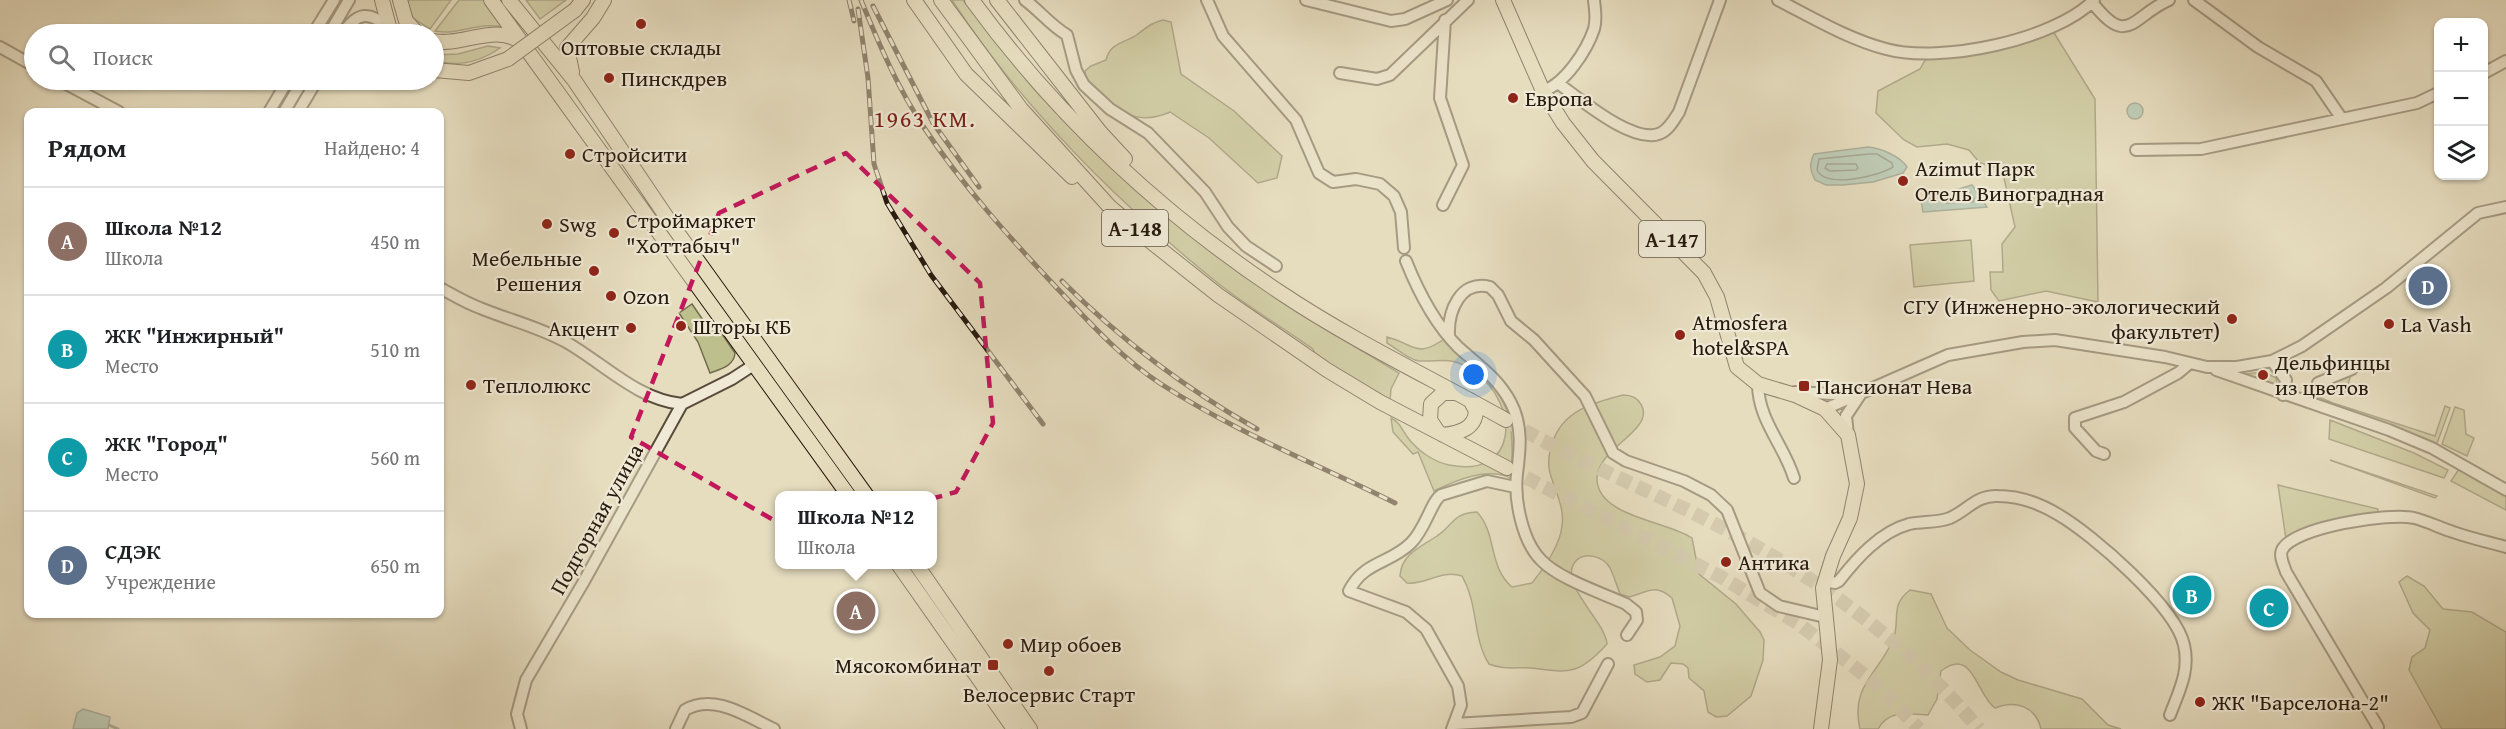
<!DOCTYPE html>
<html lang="ru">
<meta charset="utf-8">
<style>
body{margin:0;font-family:"Gentium Book Plus",serif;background:#f6f6f6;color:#202124}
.controls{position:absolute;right:18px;top:18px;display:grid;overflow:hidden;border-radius:12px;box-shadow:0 2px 4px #0004}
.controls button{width:54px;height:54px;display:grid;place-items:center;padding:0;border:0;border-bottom:2px solid #e0e0e0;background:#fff;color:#202124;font:30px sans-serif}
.you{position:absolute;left:1474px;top:375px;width:21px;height:21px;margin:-15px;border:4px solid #fff;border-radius:50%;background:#1a73e8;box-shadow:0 0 0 9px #1a73e833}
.badge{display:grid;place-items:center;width:39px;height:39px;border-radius:50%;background:#8f2418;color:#fff;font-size:20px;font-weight:700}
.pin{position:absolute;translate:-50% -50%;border:3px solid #fff;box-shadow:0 2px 6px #0006}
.popup{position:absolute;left:775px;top:491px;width:162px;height:78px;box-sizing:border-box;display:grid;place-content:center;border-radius:12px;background:#fff;filter:drop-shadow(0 2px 4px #0005);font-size:20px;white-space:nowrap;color:#757577}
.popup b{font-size:22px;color:#202124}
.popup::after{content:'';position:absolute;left:50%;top:100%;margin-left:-12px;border:12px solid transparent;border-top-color:#fff}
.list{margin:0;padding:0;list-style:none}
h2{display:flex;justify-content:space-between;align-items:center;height:78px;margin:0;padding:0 24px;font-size:26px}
h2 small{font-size:20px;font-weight:400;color:#757577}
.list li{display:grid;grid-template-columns:39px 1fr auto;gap:18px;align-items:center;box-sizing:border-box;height:108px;padding:0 24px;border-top:2px solid #e0e0e0}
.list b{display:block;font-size:22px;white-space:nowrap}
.list p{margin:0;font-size:20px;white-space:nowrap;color:#757577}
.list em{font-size:20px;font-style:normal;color:#757577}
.icon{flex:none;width:33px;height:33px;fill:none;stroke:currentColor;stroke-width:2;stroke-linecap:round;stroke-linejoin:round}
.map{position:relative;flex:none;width:2506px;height:729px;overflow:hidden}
.search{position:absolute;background:#fff;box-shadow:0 2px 4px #0004;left:24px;top:24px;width:420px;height:66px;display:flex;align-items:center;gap:15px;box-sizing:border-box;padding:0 21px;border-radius:33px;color:#757577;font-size:22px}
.panel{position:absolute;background:#fff;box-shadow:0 2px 4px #0004;left:24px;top:108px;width:420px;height:510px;border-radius:12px}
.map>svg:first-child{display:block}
</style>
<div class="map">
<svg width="2506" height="729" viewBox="0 0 2506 729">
<rect width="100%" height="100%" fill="#e6ddbf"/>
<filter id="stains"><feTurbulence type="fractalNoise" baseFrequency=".00333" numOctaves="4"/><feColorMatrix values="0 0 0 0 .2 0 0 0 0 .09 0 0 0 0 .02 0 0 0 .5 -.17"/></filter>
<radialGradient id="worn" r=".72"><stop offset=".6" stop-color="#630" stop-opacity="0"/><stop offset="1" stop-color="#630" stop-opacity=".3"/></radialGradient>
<path fill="#bdbf8c" stroke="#726c4d" stroke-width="1.5" d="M404,0h47l-21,29 -16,-10z
M459,0h26l21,28c-25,-8 -46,8 -71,3z
M526,0h40l-26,19z
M952,0h11l70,88 35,37 62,59 109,88 58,40 102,61 -8,16 -1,11 -75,-45 -2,-6c-31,-22 -65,-42 -94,-65 -101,-81 -196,-175 -267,-284z
M1163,20l8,2 10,52 53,37 48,45 -5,22 -19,5 -49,-45 -39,-26c-37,17 -62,-6 -85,-34v-7l6,-5 15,-6c4,-18 20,-17 32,-26 9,-7 13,-11 25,-14z
M2051,28l44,71 3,203 -52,-11 -47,10 -8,-11 -1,-18h13l-1,-28 13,-17 -13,-58 -22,-6 -11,-13 -22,-6 -30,3 -13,-7 -28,-27 2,-22 42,-22 8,-14z
M488,46l12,2c-20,14 -42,19 -66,13l2,-6 22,-1z
M1971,240l3,41 -60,6 -4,-42z
M692,304l17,25 7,-4 19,28c-1,13 -14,16 -25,20l-12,-31 -19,-29z
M1387,337c28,7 29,23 60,0 9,17 22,25 36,37 31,29 31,65 28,104 -24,-11 -55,2 -77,13l-16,-39 -5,2 -20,-22 -2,-14c9,4 11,12 17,20 10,13 26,24 41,27 69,14 72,-59 26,-93 -24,-17 -31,-10 -56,-11 -10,-1 -23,-13 -32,-18z
M2264,372l12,6 1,7 -32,-11z
M2351,375l-7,21 -15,-8 2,-5z
M2307,392l26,11 102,33 10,-30 5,2 -14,38 -130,-49z
M1623,395c17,0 27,16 15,31 -12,16 -42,31 -41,54 2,37 70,41 95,58l7,36 37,30 24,28 4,8 -1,20 -12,36 -24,20 -11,1 -8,-5 -4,-21 -15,-13 -1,-10 -5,-4 -12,-1 -11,17 -13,2 -12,-8 -1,-9 26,-8 15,-11 5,-20 -8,-28c-17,-15 -24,-6 -43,-1l-9,-3c-3,-8 -6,-18 -10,-26 -6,-11 -26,-18 -35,-6 -17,22 30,58 32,82 -28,31 -37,29 -76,24 -15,-1 -28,2 -42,-4 -17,-27 -10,-58 -27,-88 -22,-7 -35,9 -55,7l-7,-7c1,-22 21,-29 37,-40 17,-11 15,-23 40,-24 20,21 11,55 35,75l20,-4c12,-15 28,-37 30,-57 3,-18 -7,-35 -12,-53 -3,-11 -1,-21 3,-32 11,-31 40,-38 70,-46z
M2455,407l9,3 2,24 8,4 -7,18 -25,-12z
M2330,420l84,33 34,17 -4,8 -115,-39z
M2330,460l107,36 -2,2z
M2459,469l47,26v15l-55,-29z
M2278,485l100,24 -1,5c-34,1 -61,11 -91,25z
M2407,576l17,10 19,23 29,3 34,20v97h-64l-33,-59 3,-13 13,-9 5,-18 -17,-17 -14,-31z
M1910,590l21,4 16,34 23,22 31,22 17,8 64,19 26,26 13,4h-80c-5,-23 -26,-29 -46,-21 -19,-14 -22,-62 -54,-37l-4,28 -9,16c-19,-1 -39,-6 -50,14h-18c-10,-43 18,-55 33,-89 8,-21 -4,-34 17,-50z"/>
<path fill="#96bcb2" stroke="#6a7b70" stroke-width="1.5" d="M2127 111a8 8 0 1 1 16 0a8 8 0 1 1-16 0Z
M1868,147c12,1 32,9 39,20l-4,6 -30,9 -30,3h-17l-11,-5c-5,-10 -6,-16 -1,-26z
M1972,185l15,22 -64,5 -2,-11z
M83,709l27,8 -2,12h-35l4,-16z"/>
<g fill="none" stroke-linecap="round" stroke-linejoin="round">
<path stroke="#5f6b60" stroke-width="1.5" d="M1869,154h8l15,9 1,4c-14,9 -67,22 -76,3l2,-11z
M1827,164h29l2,4 -2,2 -26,1 -5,-3z
M1969,192l5,7 -1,3 -27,1 2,-4z"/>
<path stroke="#6a7b70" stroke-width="3" d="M109,725l9,4"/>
<path stroke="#c0b69c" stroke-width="14" stroke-dasharray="14 7" stroke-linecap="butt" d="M1506,420c76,45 160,76 237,119 92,51 168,109 236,190
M1507,468l214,109 78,47 77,60 43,45"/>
<g stroke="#584b3a" stroke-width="14">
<path id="minor" d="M1025,0c15,11 25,25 42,35l9,35 8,15 26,24 38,24 57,59 23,35 18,19 30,20
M1207,0l16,36 73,84 23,53 14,9 23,-3 24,5 14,12 7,16 3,36
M1306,0l85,21 14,-2 42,-19
M1778,0c35,18 70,39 108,49 54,15 169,-9 208,-49
M2194,0l64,47 58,34 26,38
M2092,2c36,47 40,14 77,-2
M313,34l21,-34
M329,34l20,-34
M343,34c14,-23 27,-23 46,-6
M0,47l34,19
M1340,73l37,6 13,-4 78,-75
M2484,73l22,-12
M59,80l60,32
M1559,84c21,15 76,62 102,49 8,-4 13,-13 18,-21l41,-112
M1543,91c22,-7 44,-41 51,-62 3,-10 1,-19 0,-29
M269,112l19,-32
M284,112l19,-32
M298,112l19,-32
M2136,150l65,-1 216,-46 21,-10
M1443,205l20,-40 -23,-67 5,-78
M1406,261c12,30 29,63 52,86 20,18 40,31 53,56 12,23 9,47 6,71 -3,25 5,67 24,86 18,19 61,33 85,44l10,8 1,8 -10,15
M440,288c13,7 26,15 40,20 29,12 59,19 86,34 37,21 72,58 116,62
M1449,335c-1,-23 11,-56 41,-48l8,8 13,26 23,19 51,56 28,57 13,8 58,20 27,14 16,15 33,83 19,13 46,11
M2272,361l14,19 -3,15
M2216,370l173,60 43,18 74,42
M2318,383l34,-14
M1758,384c0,36 26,61 36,94
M1795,392l37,2 22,-3
M1825,409l123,-54 75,-13 32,-2 110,17 42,10h30l35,-6 30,-15 84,-58 92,-75 28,-6
M1848,435l-2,-19 14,-21
M2104,454l-8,-3 -21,-23v-10l49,-16 54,-29 12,-10
M1825,581l10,2 4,-2c18,-23 41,-49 70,-57 14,-3 28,-1 41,-6 18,-8 26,-23 48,-22 22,0 43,8 61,19 34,20 117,92 125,130 6,26 -5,46 -14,70
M1454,724l117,-7 11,-4 26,-49
M2378,727l-92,-155c-2,-7 -7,-15 -4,-22 11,-23 109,-38 132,-32 13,3 26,10 39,14 17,6 35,10 53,15
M521,729l-4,-15 9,-34 57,-97 99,-179 50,-25 23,-15
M676,729l9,-19c29,-17 61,6 89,19
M1452,729l9,-24 -3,-19 -32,-57 -20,-17 -57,-21c15,-30 41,-27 62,-48 15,-15 20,-41 30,-48l46,-14 28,6"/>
</g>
<g stroke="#281a0e" stroke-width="16">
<path id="major" d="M382,0l9,34
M400,0l6,21 12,13
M491,0l358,496
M509,0l65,80 98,145 195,271
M914,0l52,74 106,103
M941,0l80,109 88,97 41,35 68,54 109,75 53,32 127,66
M972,0c84,115 190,214 309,293 72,48 150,85 225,127
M997,0l103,132 25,27
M1503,0l40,91 20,32 30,38 111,112 13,24 20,70 21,17 37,11 30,14 23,26 9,49 -7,34 -17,38 -10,32 7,72 -9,69
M575,10l8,-10
M434,41c27,6 63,-19 88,2
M434,70l35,3 39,-14
M572,72l-5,-24 26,-30 11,-18
M1438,432l-8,-12 1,-16 12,-11h12
M1443,435c16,-2 32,-6 33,-24l-6,-11
M898,564l116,165
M916,564l114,165"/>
</g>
<use href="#minor" stroke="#efe9d5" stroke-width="10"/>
<use href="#major" stroke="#e6ddbf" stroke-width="14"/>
<g stroke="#281a0e" stroke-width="5">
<path id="rail" d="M849,0l5,21
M861,0c18,44 37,89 64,129 38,57 84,108 130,157 33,35 66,72 106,98 74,48 156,80 234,119
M873,6l60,117 46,64
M858,9l10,69 6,86 13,39 44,72 112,149
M1062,281c58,58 124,108 195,148"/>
</g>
<use href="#rail" stroke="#efe9d5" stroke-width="3" stroke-dasharray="9" stroke-linecap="butt"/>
<g stroke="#281a0e" stroke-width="16" stroke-linecap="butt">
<path id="major-bridge" d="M508,59l67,-49"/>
</g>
<use href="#major-bridge" stroke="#e6ddbf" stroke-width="14"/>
</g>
<path d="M0 0H2506V729H0ZM846,153l134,130 13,140 -37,69 -157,43 -168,-98 88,-224z" fill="#e6ddbf" fill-opacity=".55" fill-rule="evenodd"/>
<path fill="none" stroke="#c2185b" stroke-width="4.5" stroke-dasharray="12 8" stroke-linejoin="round" d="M846,153l134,130 13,140 -37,69 -157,43 -168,-98 88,-224z"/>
<g fill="#8f2418" stroke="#efe9d5" stroke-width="2">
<circle cx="641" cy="24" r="6"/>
<circle cx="609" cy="78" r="6"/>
<circle cx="1513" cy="98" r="6"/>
<circle cx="570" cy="154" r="6"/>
<circle cx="1903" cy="181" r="6"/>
<circle cx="547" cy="224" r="6"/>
<circle cx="614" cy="233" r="6"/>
<circle cx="594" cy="271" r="6"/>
<circle cx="611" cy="296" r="6"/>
<circle cx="2232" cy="319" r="6"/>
<circle cx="2389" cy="324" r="6"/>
<circle cx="681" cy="326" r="6"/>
<circle cx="631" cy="328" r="6"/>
<circle cx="1680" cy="335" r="6"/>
<circle cx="2263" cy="375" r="6"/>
<circle cx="471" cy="385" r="6"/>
<rect x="1798" y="380" width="12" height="12" rx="3"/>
<circle cx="1726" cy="562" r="6"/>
<circle cx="1008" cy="644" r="6"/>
<rect x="987" y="659" width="12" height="12" rx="3"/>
<circle cx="1049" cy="671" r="6"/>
<circle cx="2200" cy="702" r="6"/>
</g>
<g text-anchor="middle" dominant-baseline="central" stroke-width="4.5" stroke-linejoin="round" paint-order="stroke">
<g fill="#efe9d5" stroke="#64584a" stroke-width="1.5">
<rect x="1102" y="210" width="66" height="36" rx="4.5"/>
<rect x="1639" y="221" width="66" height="36" rx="4.5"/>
</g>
<g font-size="21" font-weight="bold" fill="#281a0e">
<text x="1135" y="228">А-148</text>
<text x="1672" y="239">А-147</text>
</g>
<g font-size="22" fill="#281a0e" stroke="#efe9d5" text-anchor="start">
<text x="641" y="47" text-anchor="middle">Оптовые склады</text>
<text x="621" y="78">Пинскдрев</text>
<text x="1525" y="98">Европа</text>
<text x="582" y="154">Стройсити</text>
<text x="1915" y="168">Azimut Парк<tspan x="1915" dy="25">Отель Виноградная</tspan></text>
<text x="626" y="220">Строймаркет<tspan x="626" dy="25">"Хоттабыч"</tspan></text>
<text x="559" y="224">Swg</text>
<text x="582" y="258" text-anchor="end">Мебельные<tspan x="582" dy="25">Решения</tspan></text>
<text x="623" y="296">Ozon</text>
<text x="2220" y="306" text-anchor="end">СГУ (Инженерно-экологический<tspan x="2220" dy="25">факультет)</tspan></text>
<text x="1692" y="322">Atmosfera<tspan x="1692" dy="25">hotel&amp;SPA</tspan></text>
<text x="2401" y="324">La Vash</text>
<text x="693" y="326">Шторы КБ</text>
<text x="619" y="328" text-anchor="end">Акцент</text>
<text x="2275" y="362">Дельфинцы<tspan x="2275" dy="25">из цветов</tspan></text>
<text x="483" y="385">Теплолюкс</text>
<text x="1816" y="386">Пансионат Нева</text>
<text x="1738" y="562">Антика</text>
<text x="1020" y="644">Мир обоев</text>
<text x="981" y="665" text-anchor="end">Мясокомбинат</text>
<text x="1049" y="694" text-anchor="middle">Велосервис Старт</text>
<text x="2212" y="702">ЖК "Барселона-2"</text>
</g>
<g font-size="22" fill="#281a0e" stroke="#efe9d5">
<text transform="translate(596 519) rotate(-61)">Подгорная улица</text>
</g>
<g font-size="24" letter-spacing="1.5" fill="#7a1f14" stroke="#efe9d5">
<text x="925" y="118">1963 КМ.</text>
</g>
</g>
<rect width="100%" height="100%" filter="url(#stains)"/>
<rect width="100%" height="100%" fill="url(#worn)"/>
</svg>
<div class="controls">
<button>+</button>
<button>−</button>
<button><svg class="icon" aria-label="layers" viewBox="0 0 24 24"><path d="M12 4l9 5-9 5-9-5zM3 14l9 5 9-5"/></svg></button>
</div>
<div class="you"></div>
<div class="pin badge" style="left:856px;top:611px;background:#8d6e63">A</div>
<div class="popup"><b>Школа №12</b>Школа</div>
<div class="pin badge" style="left:2192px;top:595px;background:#0f9aa8">B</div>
<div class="pin badge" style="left:2269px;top:608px;background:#0f9aa8">C</div>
<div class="pin badge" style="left:2428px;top:286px;background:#5c6f8a">D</div>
<div class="search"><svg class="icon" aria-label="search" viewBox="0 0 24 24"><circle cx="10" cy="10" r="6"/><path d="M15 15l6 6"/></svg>Поиск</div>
<section class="panel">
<h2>Рядом<small>Найдено: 4</small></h2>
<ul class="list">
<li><span class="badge" style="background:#8d6e63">A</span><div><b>Школа №12</b><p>Школа</p></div><em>450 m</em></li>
<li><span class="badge" style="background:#0f9aa8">B</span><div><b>ЖК &quot;Инжирный&quot;</b><p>Место</p></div><em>510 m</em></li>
<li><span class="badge" style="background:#0f9aa8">C</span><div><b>ЖК &quot;Город&quot;</b><p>Место</p></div><em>560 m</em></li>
<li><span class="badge" style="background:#5c6f8a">D</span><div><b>СДЭК</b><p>Учреждение</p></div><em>650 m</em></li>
</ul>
</section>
</div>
